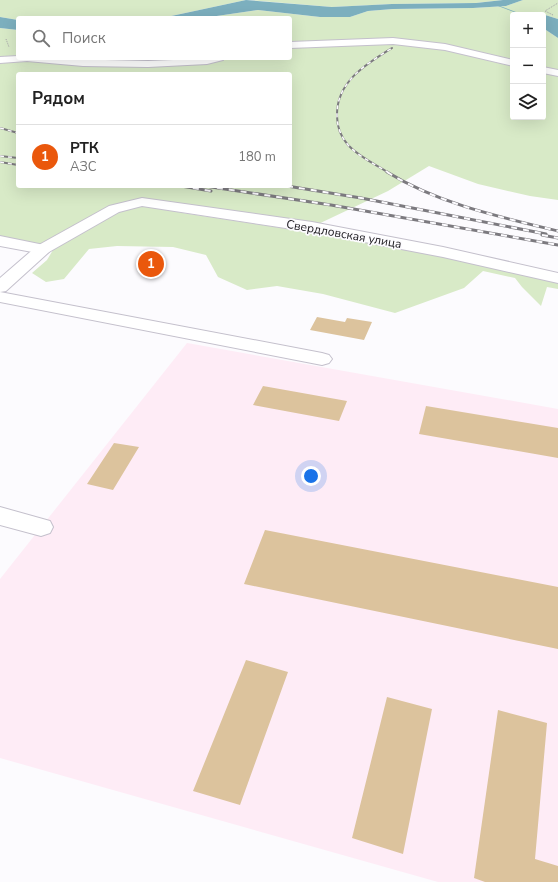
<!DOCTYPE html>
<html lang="ru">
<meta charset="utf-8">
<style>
body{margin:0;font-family:"Nunito Sans",sans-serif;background:#f6f6f6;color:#222}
.controls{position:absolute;right:12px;top:12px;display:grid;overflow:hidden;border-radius:4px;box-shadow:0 4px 16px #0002}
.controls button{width:36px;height:36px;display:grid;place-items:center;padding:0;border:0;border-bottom:1px solid #e0e0e0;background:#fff;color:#222;font:20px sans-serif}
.you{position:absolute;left:311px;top:476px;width:14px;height:14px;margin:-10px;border:3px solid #fff;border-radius:50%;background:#1a73e8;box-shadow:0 0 0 6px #1a73e833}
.badge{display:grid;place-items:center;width:26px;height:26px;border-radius:50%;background:#ea580c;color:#fff;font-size:13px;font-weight:700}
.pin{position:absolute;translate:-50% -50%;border:2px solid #fff;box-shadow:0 1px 4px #0006}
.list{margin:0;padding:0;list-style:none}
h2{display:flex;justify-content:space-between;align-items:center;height:52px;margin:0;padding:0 16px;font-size:17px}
h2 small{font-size:13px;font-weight:400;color:#767676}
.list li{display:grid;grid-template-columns:26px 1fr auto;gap:12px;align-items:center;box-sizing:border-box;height:64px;padding:0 16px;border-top:1px solid #e0e0e0}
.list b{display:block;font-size:15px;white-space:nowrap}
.list p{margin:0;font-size:13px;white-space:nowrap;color:#767676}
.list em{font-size:13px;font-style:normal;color:#767676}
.icon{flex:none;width:22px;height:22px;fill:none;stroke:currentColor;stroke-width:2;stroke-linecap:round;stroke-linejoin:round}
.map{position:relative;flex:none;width:558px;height:882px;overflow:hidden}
.search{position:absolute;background:#fff;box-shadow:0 4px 16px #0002;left:16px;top:16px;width:276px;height:44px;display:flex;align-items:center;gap:10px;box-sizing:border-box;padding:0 14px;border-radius:4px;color:#767676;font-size:15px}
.panel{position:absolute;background:#fff;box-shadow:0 4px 16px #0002;left:16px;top:72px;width:276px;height:116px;border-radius:4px}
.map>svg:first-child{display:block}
</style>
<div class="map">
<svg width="558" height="882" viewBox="0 0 558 882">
<rect width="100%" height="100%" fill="#fcfbfe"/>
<path fill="#feecf6" d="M187,343l371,66v473h-120l-438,-124v-179z"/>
<path fill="#d8eac7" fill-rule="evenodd" d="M0,0h246l-84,18h-144v2l-18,-3z
M249,0h254l-27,3 -84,1 -60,3z
M523,0h35v19l-16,-5 -9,-1 -20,2v102h30v-89l15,10v162l-28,-4 -52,-12 -49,-18 -41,25 -76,36 -123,-18 -61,-4 -85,44 -43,-8v-213l18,2v28h272v-40h-87l55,-8 62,7h30l18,-6 25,-2 80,-1 33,-2zM18,74h272v112h-272z
M150,206l33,7 99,15 150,26 126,27v8l-11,-2 -6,19 -19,-19 -7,-9 -32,-7 -19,17 -69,25 -72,-19 -46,-8 -30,4 -29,-13 -12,-22 -33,-8 -56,-1 -28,3 -25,30 -18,3 -14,-9 15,-13 6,-10 17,-11 49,-27 15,-5z"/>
<path fill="#7cafbe" d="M246,0l86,7 60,-3 84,-1 27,-3h20l-17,6 -33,2 -80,1 -25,2 -18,6h-30l-62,-7 -55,8h-41z
M533,13l9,1 16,5v19l-15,-10v-13h-24z
M0,17l18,3v10l-18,-2z"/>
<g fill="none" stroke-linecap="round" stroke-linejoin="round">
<path fill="#7cafbe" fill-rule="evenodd" d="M498,6h2l21,8h-2z"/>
</g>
<path fill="#dcc39d" d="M317,317l28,5 2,-4 25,4 -8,18 -54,-10z
M263,386l84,15 -8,20 -86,-16z
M426,406l132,22v30l-139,-24z
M114,443l25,4 -26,43 -26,-6z
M265,530l293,57v62l-314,-65z
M246,660l42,12 -48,133 -47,-14z
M387,697l45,12 -29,145 -51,-16z
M498,710l49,13 -12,136 23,7v16h-73l-11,-4z"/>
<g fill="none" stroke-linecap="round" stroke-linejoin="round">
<g stroke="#c4c0cc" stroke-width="2">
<path id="minor" d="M393,38l52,6 68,16v6l-68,-16 -52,-6 -103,4v-6z
M18,56v2l130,3 76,-3 -1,2 -16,4 -59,3 -65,-1 -56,-5 -27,2v-6z
M543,67l15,3v6l-15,-3z
M0,236l49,10 2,3 -2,3 -6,2 -43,-8z
M0,292l322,61 7,2 3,4 -3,4 -7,2 -322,-63z
M0,507l50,14 3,6 -3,6 -9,3 -41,-11z"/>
</g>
<g stroke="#c4c0cc" stroke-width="2">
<path id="major" d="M142,198l170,24 131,25 115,26v10l-115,-26 -131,-25 -170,-26 -23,6 -70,40 -43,39 -6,1v-14l37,-32 72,-40z"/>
</g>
<path stroke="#a4a3a7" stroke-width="1" stroke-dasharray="1 1" stroke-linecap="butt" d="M553,15l-8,-4 13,-8
M6,39l3,8"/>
<use href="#minor" fill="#fff" fill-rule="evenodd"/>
<use href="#major" fill="#fff" fill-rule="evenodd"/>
<g stroke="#7c7a7f" stroke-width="2">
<path id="rail-far1" d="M0,128l18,5
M0,156l18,2
M0,162l18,3
M389,173c-14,-9 -30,-16 -41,-28 -7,-8 -11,-19 -11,-29 -1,-34 29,-52 55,-68"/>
</g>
<g stroke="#7c7a7f" stroke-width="3">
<path id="rail" d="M387,172c52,32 113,45 171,59
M181,186l30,5
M205,186l126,19 227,40
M287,186l74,12 185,36
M542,235l16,3"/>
</g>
<use href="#rail-far1" stroke="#fcfbfe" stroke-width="1.5" stroke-dasharray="4" stroke-linecap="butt"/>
<use href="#rail" stroke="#fcfbfe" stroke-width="2" stroke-dasharray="6" stroke-linecap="butt"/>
</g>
<g text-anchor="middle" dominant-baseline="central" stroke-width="3.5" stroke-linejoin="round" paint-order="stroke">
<g font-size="12" fill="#18161b" stroke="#fcfbfe">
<text transform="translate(344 234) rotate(10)">Свердловская улица</text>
</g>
</g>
</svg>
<div class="controls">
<button>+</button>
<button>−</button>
<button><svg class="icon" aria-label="layers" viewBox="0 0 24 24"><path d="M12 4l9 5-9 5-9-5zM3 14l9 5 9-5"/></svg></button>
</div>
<div class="you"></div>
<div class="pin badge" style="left:151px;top:264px">1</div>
<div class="search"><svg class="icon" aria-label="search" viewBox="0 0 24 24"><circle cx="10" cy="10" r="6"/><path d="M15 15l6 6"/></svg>Поиск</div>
<section class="panel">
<h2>Рядом<small></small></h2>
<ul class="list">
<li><span class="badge">1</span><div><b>РТК</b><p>АЗС</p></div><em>180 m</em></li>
</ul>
</section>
</div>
